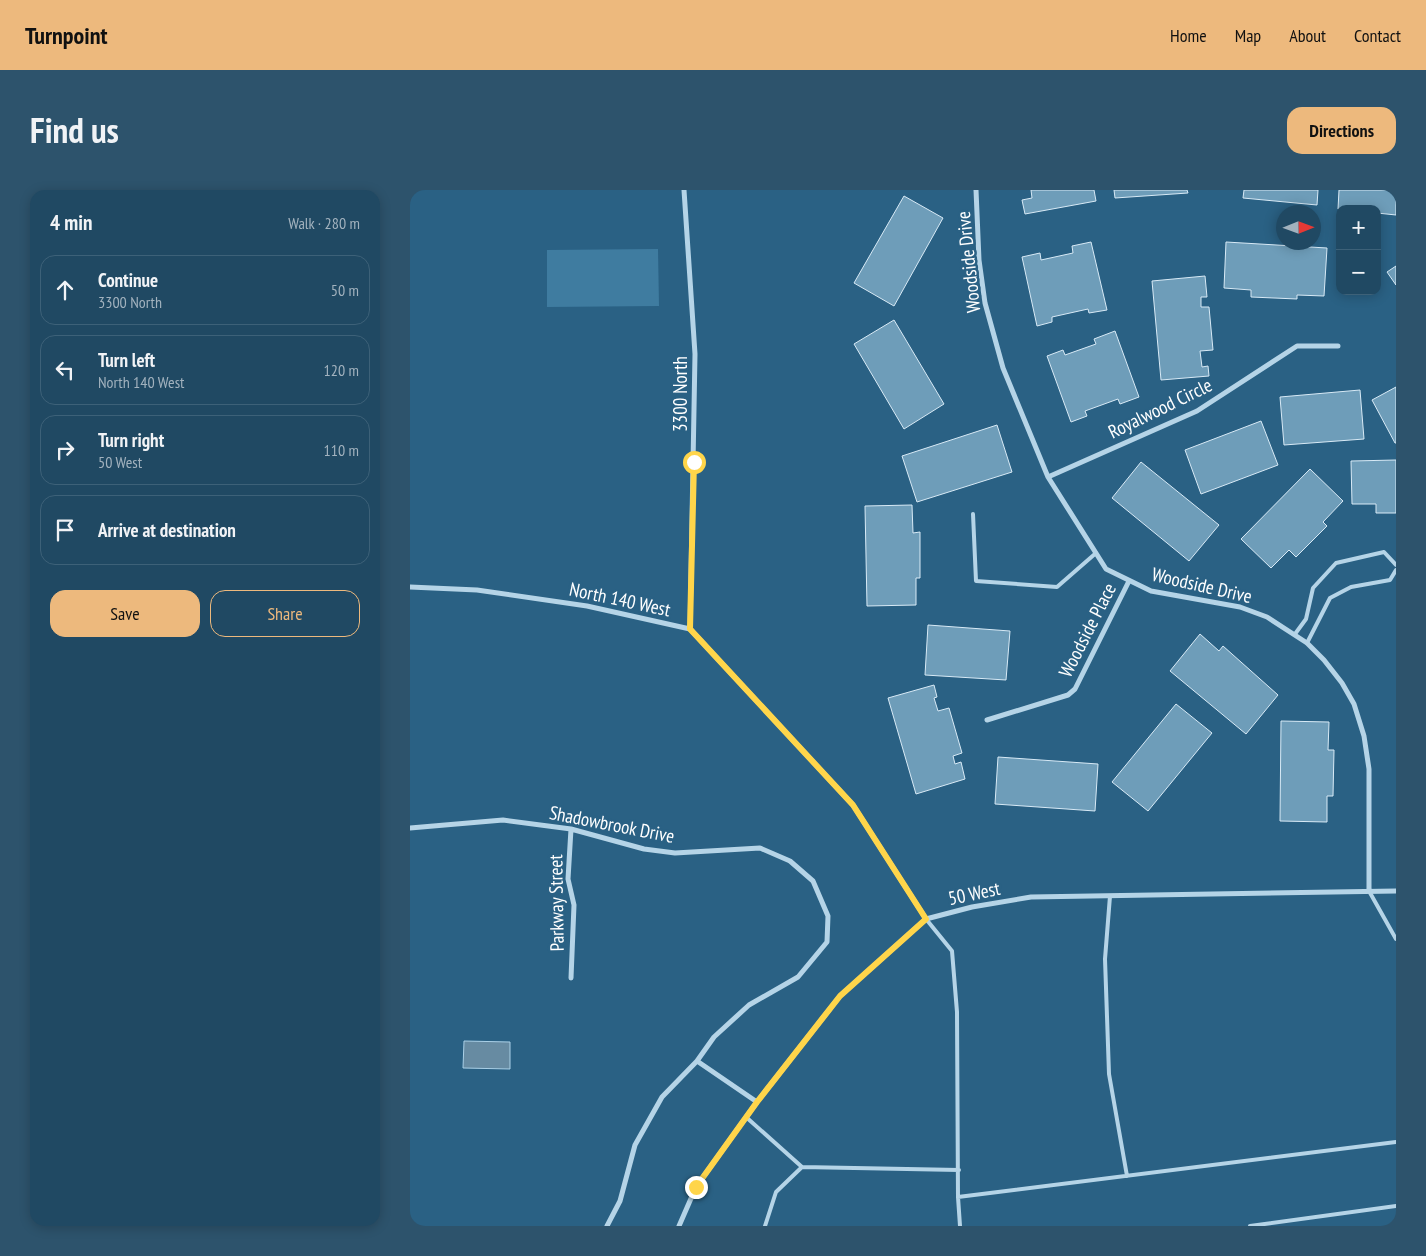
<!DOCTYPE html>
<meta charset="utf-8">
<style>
body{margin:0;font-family:"PT Sans Narrow",sans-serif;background:#2d536c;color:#f1f3f6}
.controls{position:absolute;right:15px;top:15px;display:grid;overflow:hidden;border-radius:10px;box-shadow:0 2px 12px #0003}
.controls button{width:45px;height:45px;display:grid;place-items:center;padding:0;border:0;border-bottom:1px solid #3d6178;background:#204963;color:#f1f3f6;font:25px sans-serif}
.compass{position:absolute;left:866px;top:15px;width:45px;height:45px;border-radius:50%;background:#204963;box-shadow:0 2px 12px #0003;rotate:89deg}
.stop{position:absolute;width:15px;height:15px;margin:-11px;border:4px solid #ffd54a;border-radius:50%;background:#fff}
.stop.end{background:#ffd54a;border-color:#fff;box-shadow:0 1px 5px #0008}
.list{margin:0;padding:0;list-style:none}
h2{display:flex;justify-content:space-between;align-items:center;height:65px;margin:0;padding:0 20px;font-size:21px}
h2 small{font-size:16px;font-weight:400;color:#a2b2be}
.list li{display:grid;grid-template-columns:32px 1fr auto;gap:15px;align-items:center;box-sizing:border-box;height:70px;margin:0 10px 10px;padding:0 10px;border:1px solid #3d6178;border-radius:15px}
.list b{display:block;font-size:19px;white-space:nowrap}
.list p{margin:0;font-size:16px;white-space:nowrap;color:#a2b2be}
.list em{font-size:16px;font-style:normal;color:#a2b2be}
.actions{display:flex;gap:10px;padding:15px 20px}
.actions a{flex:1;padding:11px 0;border:1px solid #edb97d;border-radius:15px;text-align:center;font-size:18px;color:#edb97d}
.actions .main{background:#edb97d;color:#111}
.icon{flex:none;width:28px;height:28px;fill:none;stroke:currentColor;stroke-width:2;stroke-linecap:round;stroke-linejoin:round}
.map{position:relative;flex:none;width:986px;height:1036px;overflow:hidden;border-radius:15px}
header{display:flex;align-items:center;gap:30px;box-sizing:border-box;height:70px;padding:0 25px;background:#edb97d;color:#111}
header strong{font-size:24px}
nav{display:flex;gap:28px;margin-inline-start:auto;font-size:18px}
.intro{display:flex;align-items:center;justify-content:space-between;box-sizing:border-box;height:120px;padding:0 30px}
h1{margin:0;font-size:35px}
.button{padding:12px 22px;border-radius:15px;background:#edb97d;color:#111;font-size:18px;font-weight:700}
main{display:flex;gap:30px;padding:0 30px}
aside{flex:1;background:#204963;border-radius:15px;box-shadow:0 2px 12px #0003}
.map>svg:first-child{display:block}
</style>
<header>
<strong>Turnpoint</strong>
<nav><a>Home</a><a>Map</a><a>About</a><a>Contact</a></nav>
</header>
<div class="intro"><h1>Find us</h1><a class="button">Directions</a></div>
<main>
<aside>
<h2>4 min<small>Walk · 280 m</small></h2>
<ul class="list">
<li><svg class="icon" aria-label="ahead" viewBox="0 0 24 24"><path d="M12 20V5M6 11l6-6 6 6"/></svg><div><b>Continue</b><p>3300 North</p></div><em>50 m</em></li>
<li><svg class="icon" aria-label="left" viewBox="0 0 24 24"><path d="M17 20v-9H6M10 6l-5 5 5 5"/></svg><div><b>Turn left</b><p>North 140 West</p></div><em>120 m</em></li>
<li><svg class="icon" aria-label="right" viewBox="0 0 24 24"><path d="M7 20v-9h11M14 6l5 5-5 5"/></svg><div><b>Turn right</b><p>50 West</p></div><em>110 m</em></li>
<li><svg class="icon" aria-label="arrive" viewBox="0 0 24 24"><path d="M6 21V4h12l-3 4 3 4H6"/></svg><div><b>Arrive at destination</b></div></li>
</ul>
<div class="actions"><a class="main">Save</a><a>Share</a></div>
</aside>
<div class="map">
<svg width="986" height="1036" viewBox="0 0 986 1036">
<rect width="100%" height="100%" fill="#2a6184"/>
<path fill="#3f7ca0" d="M248,59l1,57 -112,1v-57z"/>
<path fill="#678ba2" stroke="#aad0e7" d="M54,851l46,1v27l-47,-1z"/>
<path fill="#6e9db9" stroke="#d8eaf6" d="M621,0h63l2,11 -71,13 -3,-14 10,-2z
M704,0h73l1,3 -73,5z
M834,0h74l-1,15 -74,-7z
M929,0h57v25l-19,-2v-4h-39z
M494,6l39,22 -49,88 -40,-23z
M681,52l16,68 -18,3 -1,-4 -36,8v5l-15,4 -15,-69 18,-4 1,7 32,-7 -1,-7z
M816,52l101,6 -3,48 -27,-1v4l-46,-2v-7l-27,-2z
M986,76v19l-9,-13z
M795,86l2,21h-6v10h8l4,43 -13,1 2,16 6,-1 1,10 -48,4 -9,-99z
M484,130l50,84 -40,25 -50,-85z
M705,141l24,66 -19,7 -2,-5 -33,12 2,5 -16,6 -24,-66 16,-6 2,5 31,-11 -2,-5z
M986,197v56h-1l-23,-43z
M950,200l4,49 -80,6 -4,-48z
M851,231l17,44 -77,29 -16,-44z
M587,235l15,47 -95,30 -15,-46z
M986,270v53h-20v-9h-24l-1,-43z
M731,272l78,63 -30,36 -77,-63z
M900,279l33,32 -20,21 4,4 -31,31 -7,-7 -18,18 -30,-29z
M502,315l1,28 7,-1v46h-4v27l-49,1 -2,-100z
M518,435l82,6 -4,49 -81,-5z
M790,444l19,17 4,-5 55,49 -32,39 -76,-63z
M524,495l3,12 -3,1 4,13 11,-3 13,45 -9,3 2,8 6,-2 4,17 -49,15 -28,-96z
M766,514l36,29 -64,78 -36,-29z
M871,531l48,1 -1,28h6l-1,46h-6v26l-47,-1z
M588,567l100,7 -3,47 -100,-7z"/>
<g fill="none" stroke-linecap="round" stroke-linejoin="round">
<path stroke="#b5d4e7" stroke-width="4" d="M563,324l3,67 81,6 39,-34
M885,444l11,-15 7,-31 23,-25 48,-11 12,13
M897,453l23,-45 21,-11 39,-7 6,-10
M959,701l27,48
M700,706l-5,63 4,115 18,102
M516,729l26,32 5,61 1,185
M336,927l56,50 157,3
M355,1036l11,-34 26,-25
M550,1036l-2,-29 438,-55
M840,1036l146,-20"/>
<path stroke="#b5d4e7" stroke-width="5" d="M274,0l11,164 -5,275
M566,0l3,70 6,43 18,65 45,109 58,92 45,22 89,16 27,10 40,26 17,17 18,23 12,21 10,32 5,33v122
M638,287l149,-66 100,-65h41
M0,397l67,3 110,16 103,23 163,176 73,114
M577,530l81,-25 7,-6 54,-108
M0,638l93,-8 68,9 73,20 31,4 85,-5 30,13 23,20 15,35 -1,26 -29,35 -49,28 -35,32 -17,24 -35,36 -27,48 -15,56 -13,25
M161,639l-3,50 6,26 -3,73
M287,871l60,41
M269,1036l17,-39 61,-85 83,-106 86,-77 46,-12 59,-10 365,-6"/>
</g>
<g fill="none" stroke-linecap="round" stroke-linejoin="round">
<path stroke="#ffd54a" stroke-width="6" d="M284,272l-4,167 163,176 73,114 -86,77 -83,106 -61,85"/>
</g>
<g text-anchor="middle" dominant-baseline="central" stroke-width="5" stroke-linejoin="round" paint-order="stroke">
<g font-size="19" fill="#fff" stroke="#2a6184">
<text transform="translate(558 72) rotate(-96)">Woodside Drive</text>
<text transform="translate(270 204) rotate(-90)">3300 North</text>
<text transform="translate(750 218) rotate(-26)">Royalwood Circle</text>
<text transform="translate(792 395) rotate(13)">Woodside Drive</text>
<text transform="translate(210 409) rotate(12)">North 140 West</text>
<text transform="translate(677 440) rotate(-63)">Woodside Place</text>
<text transform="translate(202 634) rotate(11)">Shadowbrook Drive</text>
<text transform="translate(564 703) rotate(-12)">50 West</text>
<text transform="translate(146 713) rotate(-91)">Parkway Street</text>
</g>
</g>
</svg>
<div class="controls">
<button>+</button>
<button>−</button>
</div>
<svg class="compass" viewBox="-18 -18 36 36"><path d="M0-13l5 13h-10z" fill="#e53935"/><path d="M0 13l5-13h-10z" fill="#a2b2be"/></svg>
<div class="stop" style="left:284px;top:272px"></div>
<div class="stop end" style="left:286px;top:997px"></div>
</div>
</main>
